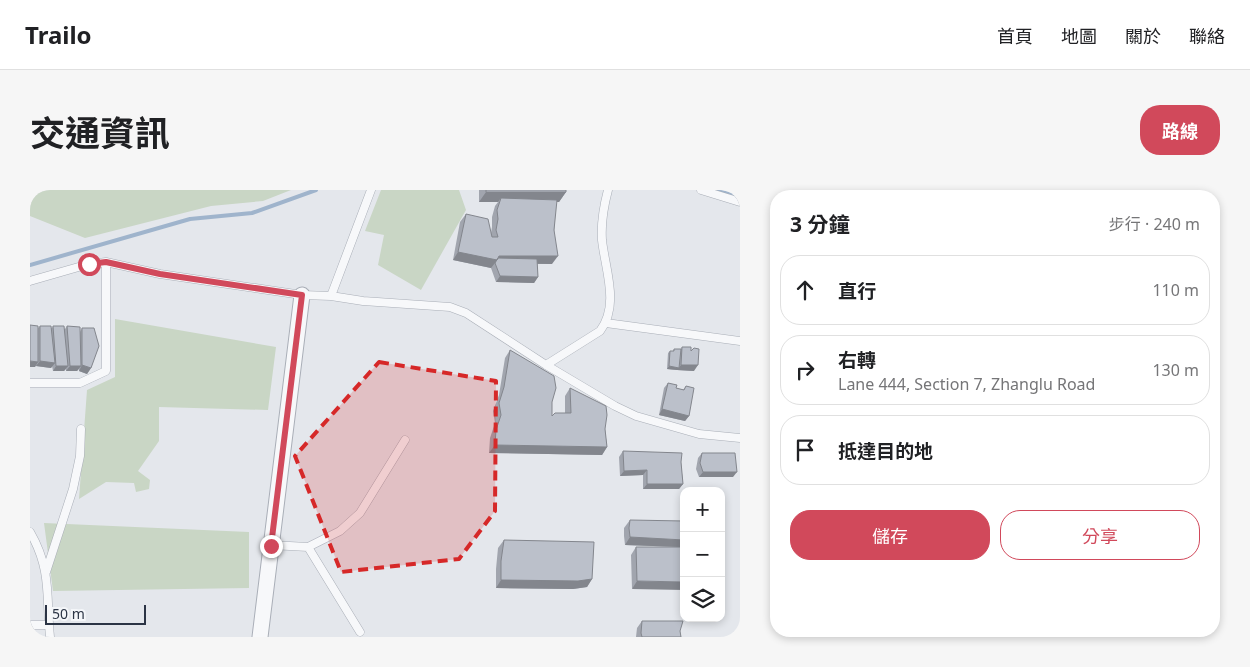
<!DOCTYPE html>
<html lang="zh-TW">
<meta charset="utf-8">
<style>
body{margin:0;font-family:"Noto Sans","Noto Sans TC",sans-serif;background:#f6f6f6;color:#202124}
.controls{position:absolute;right:15px;bottom:15px;display:grid;overflow:hidden;border-radius:10px;box-shadow:0 2px 8px #0003}
.controls button{width:45px;height:45px;display:grid;place-items:center;padding:0;border:0;border-bottom:1px solid #e0e0e0;background:#fff;color:#202124;font:25px sans-serif}
.scale{position:absolute;left:15px;bottom:12px;width:101px;box-sizing:border-box;padding-left:5px;border:2px solid #2b3445;border-top:0;font-size:14px;line-height:18px;white-space:nowrap;color:#2b3445;-webkit-text-stroke:4px #f4f6f9;paint-order:stroke}
.stop{position:absolute;width:15px;height:15px;margin:-11px;border:4px solid #d1495b;border-radius:50%;background:#fff}
.stop.end{background:#d1495b;border-color:#fff;box-shadow:0 1px 5px #0008}
.list{margin:0;padding:0;list-style:none}
h2{display:flex;justify-content:space-between;align-items:center;height:65px;margin:0;padding:0 20px;font-size:21px}
h2 small{font-size:16px;font-weight:400;color:#757577}
.list li{display:grid;grid-template-columns:32px 1fr auto;gap:15px;align-items:center;box-sizing:border-box;height:70px;margin:0 10px 10px;padding:0 10px;border:1px solid #e0e0e0;border-radius:20px}
.list b{display:block;font-size:19px;white-space:nowrap}
.list p{margin:0;font-size:16px;white-space:nowrap;color:#757577}
.list em{font-size:16px;font-style:normal;color:#757577}
.actions{display:flex;gap:10px;padding:15px 20px}
.actions a{flex:1;padding:11px 0;border:1px solid #d1495b;border-radius:20px;text-align:center;font-size:18px;color:#d1495b}
.actions .main{background:#d1495b;color:#fff}
.icon{flex:none;width:28px;height:28px;fill:none;stroke:currentColor;stroke-width:2;stroke-linecap:round;stroke-linejoin:round}
.map{position:relative;flex:none;width:710px;height:447px;overflow:hidden;border-radius:20px}
header{display:flex;align-items:center;gap:30px;box-sizing:border-box;height:70px;padding:0 25px;background:#fff;border-bottom:1px solid #e0e0e0}
header strong{font-size:24px}
nav{display:flex;gap:28px;margin-inline-start:auto;font-size:18px}
.intro{display:flex;align-items:center;justify-content:space-between;box-sizing:border-box;height:120px;padding:0 30px}
h1{margin:0;font-size:35px}
.button{padding:12px 22px;border-radius:20px;background:#d1495b;color:#fff;font-size:18px;font-weight:700}
main{display:flex;gap:30px;padding:0 30px}
aside{flex:1;background:#fff;border-radius:20px;box-shadow:0 2px 8px #0003}
.map>svg:first-child{display:block}
</style>
<header>
<strong>Trailo</strong>
<nav><a>首頁</a><a>地圖</a><a>關於</a><a>聯絡</a></nav>
</header>
<div class="intro"><h1>交通資訊</h1><a class="button">路線</a></div>
<main>
<div class="map">
<svg width="710" height="447" viewBox="0 0 710 447">
<rect width="100%" height="100%" fill="#e4e7ec"/>
<path fill="#c9d6c5" d="M0,0h261l-28,11 -52,5 -126,32 -55,-22z
M351,0h78l7,20 -45,80 -43,-25 6,-30 -19,-4z
M85,129l161,28 -8,63 -109,-3v34l-21,30 12,9 -1,9 -13,3 -2,-9 -28,-1 -27,17 8,-109 28,-13z
M14,333l205,9v56l-196,3z"/>
<g fill="none" stroke-linecap="round" stroke-linejoin="round">
<path stroke="#9fb4cc" stroke-width="4" d="M684,0l26,7
M0,75l160,-46 62,-6 64,-23"/>
<g stroke="#a9aeb7" stroke-width="9">
<path id="lane" d="M671,0l39,12
M0,91l59,-17 17,-2 54,12 142,21 29,1 32,5 87,6 16,6 80,52 69,41 21,10 63,18 41,4
M301,106l40,-106
M576,133l134,18
M516,175l54,-34c20,-26 5,-62 2,-91 -1,-15 2,-35 6,-50
M0,193h50l26,-12v-109
M0,342c22,38 16,65 20,105
M241,355l37,2 32,-16 20,-18 45,-73
M278,357l52,85
M16,382l27,-83 7,-33 1,-27
M0,435h19"/>
</g>
<g stroke="#a9aeb7" stroke-width="17">
<path id="street" d="M230,447l42,-342"/>
</g>
<use href="#lane" stroke="#f7f8fa" stroke-width="8"/>
<use href="#street" stroke="#f7f8fa" stroke-width="15"/>
</g>
<path fill="#a1a5ae" d="M449,0h87v2l-7,10h-3l-4,62h-15l1,13 -4,6 -38,-1 -5,-14 -38,-8 7,-38 6,-8 25,19 1,-6v-10l3,-11 3,-4h-19z
M10,136l12,2 1,-2 12,3 2,-3 13,6 2,-4 9,40 -4,6 -8,-3v-2l-2,2h-11v-2l-2,2h-11l-1,-5 -1,2 -15,-2v-1l-1,2 3,-39z
M652,157l9,4 3,20 -17,-1 -10,-1 1,-16 2,-2h3l1,-2h7z
M480,160l42,52v14l13,-3v-17l5,-8 35,41 2,18 -5,8 -113,-2 1,-15 5,-15 -2,-12 6,-16 6,-37z
M638,193l8,5 7,2 3,-4 3,30 -4,5 -26,-6 5,-27z
M593,261l58,11 2,22 -4,5h-36v-14l-23,1 -1,-19z
M672,263l31,24h-34l-3,-8 2,-11z
M600,330l54,24 -3,3 -49,42 -1,-34 5,-8h44l-55,-2 -1,-9v-8z
M474,350l88,39 -5,8 -14,2 -77,-1v-19l2,-21z
M612,431l38,10 1,6h-45l1,-9z"/>
<path fill="#83868d" d="M456,2h80l-7,10h-59l1,-4 -3,4h-19z
M428,62l41,4h59l-6,8 -57,-1 -4,5 -38,-8z
M470,86l38,1 -4,6 -38,-1z
M0,171l8,1 -3,5h-5z
M10,171l15,2 -4,5 -15,-2z
M52,175l9,3 -4,6 -8,-3z
M651,175h17l-4,6 -17,-1z
M26,176h12l-4,5h-11z
M40,176h11l-4,5h-11z
M639,176l10,2 -2,2 -10,-1z
M632,219l27,7 -4,5 -26,-6z
M465,255l112,2 -5,8 -113,-2z
M617,280l-4,5 -23,1 4,-5z
M673,282h34l-4,5h-34z
M617,294h36l-4,5h-36z
M600,347l54,3v4l-3,3 -56,-2z
M562,389l-5,8 -14,2 -77,-1 5,-8z
M607,391l47,1v8l-52,-1z"/>
<path fill="#bbc0ca" stroke="#83868d" d="M456,0h80v2h-80z
M471,8l56,2 -3,30 4,26h-59l-2,4 -39,-8 8,-38 22,5 4,18h6l-2,-7 2,-11 -1,-9z
M468,68l39,1 1,18 -38,-1 -5,-13z
M0,135l8,1v36l-8,-1z
M10,136h11l4,37 -15,-2z
M23,136h11l4,40h-12z
M37,136l13,1 1,39h-11z
M52,138h12l5,18 -8,22 -9,-3z
M652,157h9v4l3,-3 5,1 -1,16h-17z
M644,159h7l-2,19 -10,-2 1,-15h4z
M480,160l44,26 2,12 -4,14v14l3,-3h16l-1,-25 36,18 1,9 -2,14 2,18 -112,-2 1,-15 5,-15 -2,-12 5,-16z
M638,193l9,2 -1,3 8,2 2,-4 8,2 -5,28 -27,-7z
M593,261l59,2 -1,9 2,22h-36v-14l-23,1z
M672,263h33l2,19h-34l-3,-9z
M600,330l54,1v19l-54,-3 -1,-9z
M474,350l90,2 -2,37 -14,2 -77,-1v-19z
M606,357h48v35l-47,-1z
M612,431h41l-3,10 1,6h-39l-1,-4z"/>
<g fill="none" stroke-linecap="round" stroke-linejoin="round">
<path stroke="#d1495b" stroke-width="6" d="M59,74l17,-2 54,12 142,21 -31,251"/>
</g>
<path fill="#d62828" fill-opacity="0.2" stroke="#d62828" stroke-width="4" stroke-dasharray="10 6" stroke-linejoin="round" d="M349,172l117,19 -1,130 -36,48 -118,13 -46,-116z"/>
</svg>
<div class="controls">
<button>+</button>
<button>−</button>
<button><svg class="icon" aria-label="layers" viewBox="0 0 24 24"><path d="M12 4l9 5-9 5-9-5zM3 14l9 5 9-5"/></svg></button>
</div>
<div class="scale">50 m</div>
<div class="stop" style="left:59px;top:74px"></div>
<div class="stop end" style="left:241px;top:356px"></div>
</div>
<aside>
<h2>3 分鐘<small>步行 · 240 m</small></h2>
<ul class="list">
<li><svg class="icon" aria-label="ahead" viewBox="0 0 24 24"><path d="M12 20V5M6 11l6-6 6 6"/></svg><div><b>直行</b></div><em>110 m</em></li>
<li><svg class="icon" aria-label="right" viewBox="0 0 24 24"><path d="M7 20v-9h11M14 6l5 5-5 5"/></svg><div><b>右轉</b><p>Lane 444, Section 7, Zhanglu Road</p></div><em>130 m</em></li>
<li><svg class="icon" aria-label="arrive" viewBox="0 0 24 24"><path d="M6 21V4h12l-3 4 3 4H6"/></svg><div><b>抵達目的地</b></div></li>
</ul>
<div class="actions"><a class="main">儲存</a><a>分享</a></div>
</aside>
</main>
